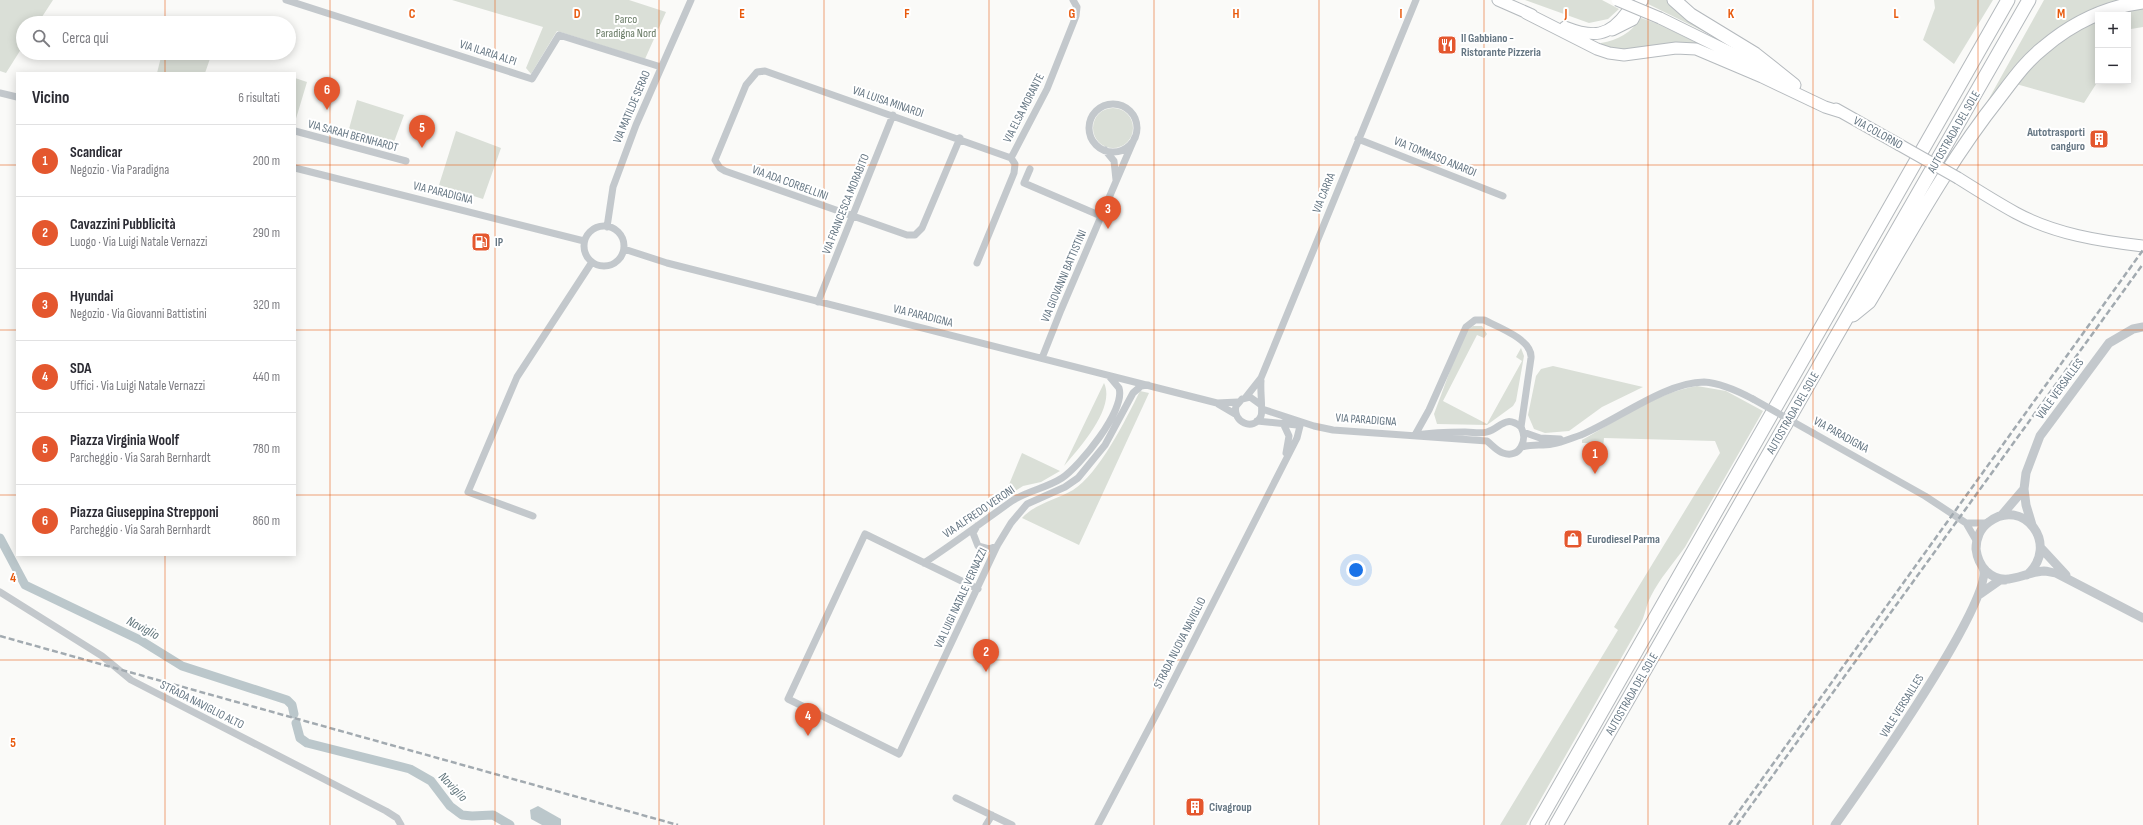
<!DOCTYPE html>
<html lang="it">
<meta charset="utf-8">
<style>
body{margin:0;font-family:"Sofia Sans Condensed",sans-serif;background:#f2f2f3;color:#2b2b33}
.controls{position:absolute;right:12px;top:12px;display:grid;overflow:hidden;border-radius:0px;box-shadow:0 2px 10px #0003}
.controls button{width:36px;height:36px;display:grid;place-items:center;padding:0;border:0;border-bottom:1px solid #e1e1e2;background:#fff;color:#2b2b33;font:20px sans-serif}
.you{position:absolute;left:1356px;top:570px;width:14px;height:14px;margin:-10px;border:3px solid #fff;border-radius:50%;background:#1a73e8;box-shadow:0 0 0 6px #1a73e833}
.badge{display:grid;place-items:center;width:26px;height:26px;border-radius:50%;background:#e4572e;color:#fff;font-size:13px;font-weight:700}
.pin{position:absolute;translate:-50% -33px;filter:drop-shadow(0 1px 2px #0008)}
.pin::after{content:'';position:absolute;top:21px;width:14px;height:12px;background:inherit;clip-path:polygon(0 0,100% 0,50% 100%)}
.list{margin:0;padding:0;list-style:none}
h2{display:flex;justify-content:space-between;align-items:center;height:52px;margin:0;padding:0 16px;font-size:17px}
h2 small{font-size:13px;font-weight:400;color:#7c7c81}
.list li{display:grid;grid-template-columns:26px 1fr auto;gap:12px;align-items:center;box-sizing:border-box;height:72px;padding:0 16px;border-top:1px solid #e1e1e2}
.list b{display:block;font-size:15px;white-space:nowrap}
.list p{margin:0;font-size:13px;white-space:nowrap;color:#7c7c81}
.list em{font-size:13px;font-style:normal;color:#7c7c81}
.icon{flex:none;width:22px;height:22px;fill:none;stroke:currentColor;stroke-width:2;stroke-linecap:round;stroke-linejoin:round}
.map{position:relative;flex:none;width:2143px;height:825px;overflow:hidden}
.search{position:absolute;background:#fff;box-shadow:0 2px 10px #0003;left:16px;top:16px;width:280px;height:44px;display:flex;align-items:center;gap:10px;box-sizing:border-box;padding:0 14px;border-radius:22px;color:#7c7c81;font-size:15px}
.panel{position:absolute;background:#fff;box-shadow:0 2px 10px #0003;left:16px;top:72px;width:280px;height:484px;border-radius:0px}
.map>svg:first-child{display:block}
</style>
<div class="map">
<svg width="2143" height="825" viewBox="0 0 2143 825">
<rect width="100%" height="100%" fill="#fafaf8"/>
<path fill="#dadfd7" d="M0,0h53l-15,23h-15v23l-17,27 -6,-2z
M452,0h177l37,12 -21,47 -88,-28 -26,43 -5,-6 17,-41z
M1525,0h77l17,9 -11,10 -19,4z
M1647,0h21l49,38 -71,-35z
M1934,0h59l-39,64 -31,-24 12,-32z
M2044,0h80l-18,4 -35,17 -89,90z
M2143,6v21l-12,2 -3,4v-18h-19z
M1641,18l17,6 52,25 -22,-6 -64,7 -23,-4v-3c17,-3 30,-10 40,-25z
M2098,19v62l-14,22 -68,-19 30,-34z
M162,53h50l-7,20h-48z
M295,78l12,4 -12,40z
M357,100l47,15 -13,35 -44,-14z
M1093 128a20 20 0 1 1 40 0a20 20 0 1 1-40 0Z
M456,131l45,17 -18,51 -44,-14z
M1473,326h9l5,8 -3,4 -7,-3 -34,66 44,23 35,-63 -6,-4 5,-9 3,8 -8,45 -3,5 -26,19 -50,-1 -3,-10 30,-81z
M1553,366l90,21 -41,20 -33,24 -24,2 -11,-4 -6,-14 8,-39 5,-7z
M1104,383c12,25 -25,65 -40,83z
M1697,386l29,5 37,20 -78,136c-12,17 -25,31 -34,49 -5,9 -6,20 -11,29l-114,200h-26l118,-195 -4,-3 106,-174 -5,-12 -111,-3 -1,9h-8l-1,-4h-12v-3c36,-20 74,-47 115,-54z
M1140,391l9,2 -70,152 -57,-27c14,-15 34,-18 51,-28 26,-16 53,-71 67,-99z
M1022,453l38,18 -19,11 -18,4 -20,13z"/>
<path fill="#bbc7cb" d="M538,806l23,13v6h-19l-11,-6 -1,-9z"/>
<g fill="none" stroke-linecap="round" stroke-linejoin="round">
<path stroke="#bbc7cb" stroke-width="9" d="M0,538l25,47 115,55 42,26 105,34 5,5 2,9
M296,723l4,15 7,5 103,26 21,12 19,25 12,9 10,1 21,-1 17,10"/>
<g stroke="#b5babe" stroke-width="13">
<path id="primary" d="M1498,0l34,15
M1526,13l71,36 12,4 15,2 52,-7 20,1 66,28 63,30 16,5
M1660,18l112,55
M1565,27c28,11 44,10 62,-15
M1836,109l62,35
M1958,178c19,12 38,24 58,35 39,21 83,28 127,33"/>
</g>
<g stroke="#b4b9bd" stroke-width="15">
<path id="motorway" d="M1674,0l17,15 64,39 39,31
M1641,1v-1
M1612,29l20,-10 2,-4
M1853,315l16,-13c41,-69 80,-141 130,-204 13,-17 27,-37 44,-50 28,-24 63,-41 100,-46
M1537,825l471,-825
M1556,825l473,-825"/>
</g>
<path stroke="#c3c8cc" stroke-width="7" d="M286,0l246,79 27,-44 102,32
M0,93l17,4
M1089 128a24 24 0 1 1 48 0a24 24 0 1 1-48 0Z
M295,131l111,30
M960,138l-38,90 -7,7h-8l-182,-64 -5,-3 -5,-8 31,-75 11,-13 8,-1 246,87
M1358,139l145,57
M1105,150l9,11 2,19
M295,168l289,73
M1030,169l-6,14 77,33
M584 246a20 20 0 1 1 40 0a20 20 0 1 1-40 0Z
M607,227l6,-40 23,-62 55,-125
M624,249l43,14 550,140 21,-1
M977,263l37,-90 1,-9 -4,-6 36,-69 29,-73 1,-9 -4,-7
M818,302l75,-187
M1042,358l19,-48 74,-173
M1261,381c-1,9 2,30 0,35 -7,16 -29,6 -25,-10l6,-7 8,-2 11,8
M1246,397l15,-19 155,-378
M1218,404l17,10
M1262,409l52,17 19,4 154,11c5,4 10,10 16,12 17,6 25,-13 18,-26 -16,-13 -20,1 -34,5 -7,2 -14,0 -22,0 -16,0 -31,0 -47,3
M1257,421l40,4
M1283,423l6,13 -3,17
M1523,432l17,6 20,1
M1813,433l112,63 41,27
M1415,435l14,-25 37,-83 9,-7h9c14,7 49,20 47,38l-10,69
M1522,447c10,-3 20,-1 30,-3 9,-1 20,-6 29,-9 36,-15 85,-53 123,-53 17,1 34,9 49,17
M533,516l-65,-24 49,-115 75,-115
M977,526l-4,7 5,13 11,3 8,-3
M1977,542l-11,-19h20l4,-2
M924,563c29,-19 57,-40 85,-60 16,-12 36,-14 53,-25 17,-11 64,-68 57,-90l-10,-12
M978,589l-113,-55 -77,165 111,55 98,-208 14,-23 16,-19 38,-17 13,-9 27,-33 28,-52 8,-7 7,-1
M0,592l102,64 29,24 255,131 11,7 4,7
M956,798l56,27
M986,825l6,-10
M1098,825l60,-114 139,-273 4,-16"/>
<path stroke="#c3c8cc" stroke-width="9" d="M2001,516l23,-27
M2032,525l-6,-20 -2,-16 2,-16 14,-37 69,-93 24,-14 10,-2
M2041,548l25,27
M2027,575c34,-30 -4,-79 -38,-53 -9,6 -13,17 -13,27 1,8 4,16 10,22 19,18 37,1 58,0 4,0 8,2 12,2l87,45
M1980,594l20,-14h5
M1835,825c24,-34 161,-227 148,-257"/>
<use href="#primary" stroke="#fff" stroke-width="11"/>
<use href="#motorway" stroke="#fff" stroke-width="13"/>
<path stroke="#a2aab0" stroke-width="2.5" stroke-dasharray="6 3" stroke-linecap="butt" d="M0,636l678,189
M1729,825l414,-575
M1737,825l406,-561"/>
<g stroke="#b5babe" stroke-width="13" stroke-linecap="butt">
<path id="primary-bridge" d="M1617,0l43,18
M1898,144l60,34"/>
</g>
<path stroke="#c3c8cc" stroke-width="7" d="M1753,399l60,34"/>
<use href="#primary-bridge" stroke="#fff" stroke-width="11"/>
</g>
<path fill="none" stroke="#e8590c" stroke-width="1" stroke-opacity="0.55" d="M165,0v23M330,0v825M495,0v825M659,0v825M824,0v825M989,0v825M1154,0v825M1319,0v825M1484,0v825M1648,0v825M1813,0v825M1978,0v825M165,53v20M0,165h17M295,165h1848M0,330h17M295,330h1848M0,495h17M295,495h1848M165,555v270M0,660h2143"/>
<defs>
<g id="restaurant-square" transform="scale(1)"><rect x="-9" y="-9" width="18" height="18" rx="4" fill="#e4572e" stroke="#fff"/><path d="M-5-6h1v4h1v-4h1v4h1v-4h1v5L-1.5 .5V6h-2V.5L-5-1ZM5-6V6H3V1.5H1.5Q1.5-4 5-6Z" fill="#fff"/></g>
<g id="building-square" transform="scale(1)"><rect x="-9" y="-9" width="18" height="18" rx="4" fill="#e4572e" stroke="#fff"/><path d="M-4-6H4V6H1V3H-1V6H-4ZM-2.5-4.3h1.7v1.8h-1.7ZM.8-4.3h1.7v1.8H.8ZM-2.5-1h1.7V.8h-1.7ZM.8-1h1.7V.8H.8Z" fill="#fff"/></g>
<g id="fuel-square" transform="scale(1)"><rect x="-9" y="-9" width="18" height="18" rx="4" fill="#e4572e" stroke="#fff"/><path d="M-5.5-6h7V0h2V4h1.3V-2.5L3-4.5l.8-.8L6-3V5H2.5V1h-1V6h-7ZM-4.2-4.7v3.2H.2V-4.7Z" fill="#fff"/></g>
<g id="shop-square" transform="scale(1)"><rect x="-9" y="-9" width="18" height="18" rx="4" fill="#e4572e" stroke="#fff"/><path d="M-5-2.5h2.3a2.7 3.5 0 0 1 5.4 0H5L5.5 6h-11ZM-1.5-2.5h3a1.5 2.3 0 0 0-3 0Z" fill="#fff"/></g>
</defs>
<g fill-rule="evenodd">
<use href="#restaurant-square" x="1447" y="45"/>
<use href="#building-square" x="2099" y="139"/>
<use href="#fuel-square" x="481" y="242"/>
<use href="#shop-square" x="1573" y="539"/>
<use href="#building-square" x="1195" y="807"/>
</g>
<g text-anchor="middle" dominant-baseline="central" stroke-width="4" stroke-linejoin="round" paint-order="stroke">
<g font-size="12" fill="#687a64" stroke="#fff">
<text x="626" y="19">Parco<tspan x="626" dy="14">Paradigna Nord</tspan></text>
</g>
<g font-size="12" font-weight="bold" fill="#657683" stroke="#fff" text-anchor="start">
<text x="1461" y="38">Il Gabbiano -<tspan x="1461" dy="14">Ristorante Pizzeria</tspan></text>
<text x="2085" y="132" text-anchor="end">Autotrasporti<tspan x="2085" dy="14">canguro</tspan></text>
<text x="495" y="242">IP</text>
<text x="1587" y="539">Eurodiesel Parma</text>
<text x="1209" y="807">Civagroup</text>
</g>
<g font-size="12" fill="#657683" stroke="#fff">
<text transform="translate(488 53) rotate(18)">VIA ILARIA ALPI</text>
<text transform="translate(888 102) rotate(19)">VIA LUISA MINARDI</text>
<text transform="translate(632 107) rotate(-67)">VIA MATILDE SERAO</text>
<text transform="translate(1024 108) rotate(-63)">VIA ELSA MORANTE</text>
<text transform="translate(1954 132) rotate(-60)">AUTOSTRADA DEL SOLE</text>
<text transform="translate(1878 133) rotate(29)">VIA COLORNO</text>
<text transform="translate(353 136) rotate(15)">VIA SARAH BERNHARDT</text>
<text transform="translate(1435 157) rotate(22)">VIA TOMMASO ANARDI</text>
<text transform="translate(790 183) rotate(20)">VIA ADA CORBELLINI</text>
<text transform="translate(443 193) rotate(14)">VIA PARADIGNA</text>
<text transform="translate(1324 193) rotate(-68)">VIA CARRA</text>
<text transform="translate(846 204) rotate(-68)">VIA FRANCESCA MORABITO</text>
<text transform="translate(1064 276) rotate(-67)">VIA GIOVANNI BATTISTINI</text>
<text transform="translate(923 316) rotate(14)">VIA PARADIGNA</text>
<text transform="translate(2060 389) rotate(-54)">VIALE VERSAILLES</text>
<text transform="translate(1793 413) rotate(-60)">AUTOSTRADA DEL SOLE</text>
<text transform="translate(1366 420) rotate(4)">VIA PARADIGNA</text>
<text transform="translate(1841 435) rotate(29)">VIA PARADIGNA</text>
<text transform="translate(979 512) rotate(-34)">VIA ALFREDO VERONI</text>
<text transform="translate(961 598) rotate(-65)">VIA LUIGI NATALE VERNAZZI</text>
<text transform="translate(1180 643) rotate(-63)">STRADA NUOVA NAVIGLIO</text>
<text transform="translate(1632 694) rotate(-60)">AUTOSTRADA DEL SOLE</text>
<text transform="translate(202 705) rotate(27)">STRADA NAVIGLIO ALTO</text>
<text transform="translate(1902 706) rotate(-58)">VIALE VERSAILLES</text>
</g>
<g font-size="13" font-style="italic" fill="#60757c" stroke="#fff">
<text transform="translate(143 628) rotate(28)">Naviglio</text>
<text transform="translate(453 787) rotate(46)">Naviglio</text>
</g>
</g>
<g font-size="13" text-anchor="middle" font-weight="bold" fill="#e8590c" stroke="#fff" stroke-width="4" stroke-linejoin="round" paint-order="stroke">
<text x="412" y="18">C</text>
<text x="577" y="18">D</text>
<text x="742" y="18">E</text>
<text x="907" y="18">F</text>
<text x="1072" y="18">G</text>
<text x="1236" y="18">H</text>
<text x="1401" y="18">I</text>
<text x="1566" y="18">J</text>
<text x="1731" y="18">K</text>
<text x="1896" y="18">L</text>
<text x="2061" y="18">M</text>
<text x="13" y="582">4</text>
<text x="13" y="747">5</text>
</g>
</svg>
<div class="controls">
<button>+</button>
<button>−</button>
</div>
<div class="you"></div>
<div class="pin badge" style="left:1595px;top:474px">1</div>
<div class="pin badge" style="left:986px;top:672px">2</div>
<div class="pin badge" style="left:1108px;top:229px">3</div>
<div class="pin badge" style="left:808px;top:736px">4</div>
<div class="pin badge" style="left:422px;top:148px">5</div>
<div class="pin badge" style="left:327px;top:110px">6</div>
<div class="search"><svg class="icon" aria-label="search" viewBox="0 0 24 24"><circle cx="10" cy="10" r="6"/><path d="M15 15l6 6"/></svg>Cerca qui</div>
<section class="panel">
<h2>Vicino<small>6 risultati</small></h2>
<ul class="list">
<li><span class="badge">1</span><div><b>Scandicar</b><p>Negozio · Via Paradigna</p></div><em>200 m</em></li>
<li><span class="badge">2</span><div><b>Cavazzini Pubblicità</b><p>Luogo · Via Luigi Natale Vernazzi</p></div><em>290 m</em></li>
<li><span class="badge">3</span><div><b>Hyundai</b><p>Negozio · Via Giovanni Battistini</p></div><em>320 m</em></li>
<li><span class="badge">4</span><div><b>SDA</b><p>Uffici · Via Luigi Natale Vernazzi</p></div><em>440 m</em></li>
<li><span class="badge">5</span><div><b>Piazza Virginia Woolf</b><p>Parcheggio · Via Sarah Bernhardt</p></div><em>780 m</em></li>
<li><span class="badge">6</span><div><b>Piazza Giuseppina Strepponi</b><p>Parcheggio · Via Sarah Bernhardt</p></div><em>860 m</em></li>
</ul>
</section>
</div>
